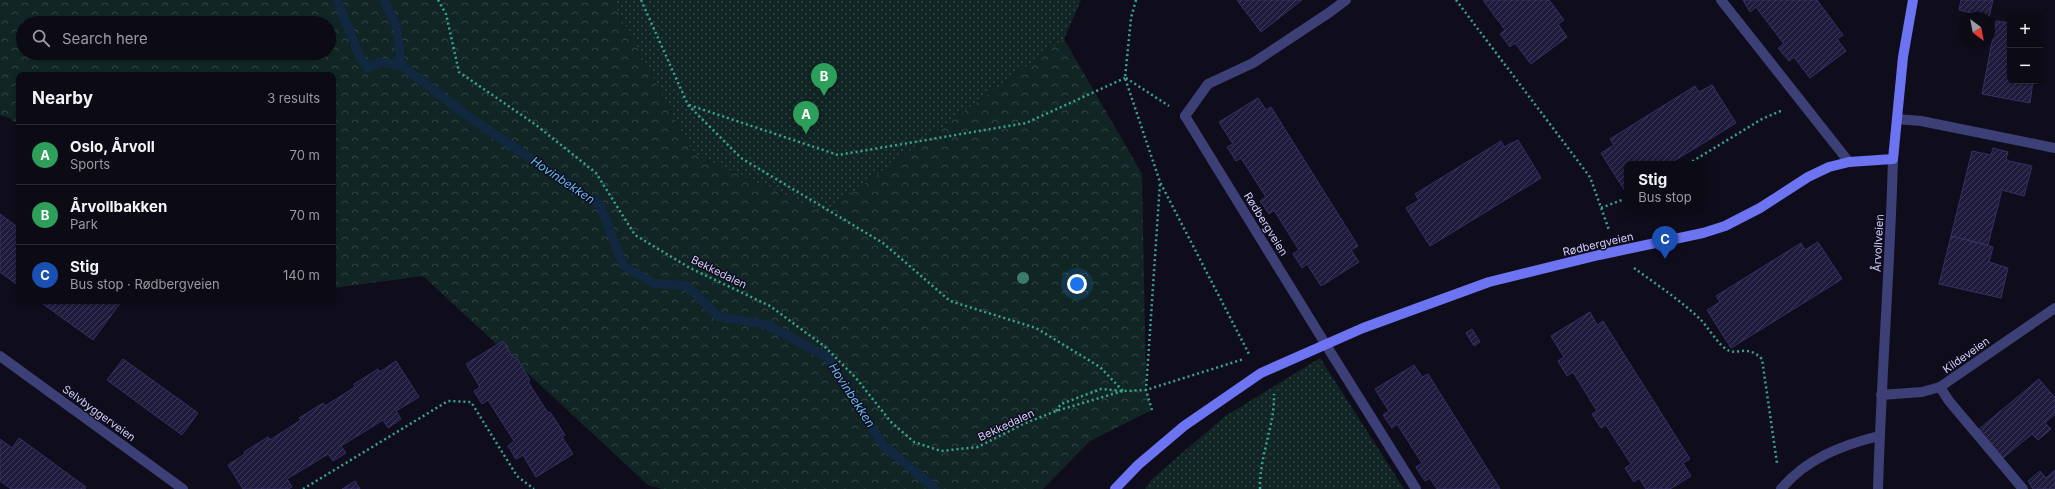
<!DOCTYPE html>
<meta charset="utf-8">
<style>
body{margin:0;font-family:Inter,sans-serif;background:#191822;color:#f1f3f6}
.controls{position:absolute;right:12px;top:12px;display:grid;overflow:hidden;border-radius:8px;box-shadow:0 1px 3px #0004}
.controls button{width:36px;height:36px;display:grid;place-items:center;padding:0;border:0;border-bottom:1px solid #2b2b34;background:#0b0a15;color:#f1f3f6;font:20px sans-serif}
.compass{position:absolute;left:1959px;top:12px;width:36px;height:36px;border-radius:50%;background:#0b0a15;box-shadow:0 1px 3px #0004;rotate:148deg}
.you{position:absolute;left:1077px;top:284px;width:14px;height:14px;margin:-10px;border:3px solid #fff;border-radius:50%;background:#1a73e8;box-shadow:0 0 0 6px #1a73e833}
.badge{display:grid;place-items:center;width:26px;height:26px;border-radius:50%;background:#15d9df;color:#fff;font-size:13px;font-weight:700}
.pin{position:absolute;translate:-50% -33px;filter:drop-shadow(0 1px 2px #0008)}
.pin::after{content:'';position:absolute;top:21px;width:14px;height:12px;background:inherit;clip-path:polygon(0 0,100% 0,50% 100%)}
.popup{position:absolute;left:1624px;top:161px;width:82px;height:52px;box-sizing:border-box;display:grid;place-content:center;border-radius:8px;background:#0b0a15;filter:drop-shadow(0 1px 3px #0005);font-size:13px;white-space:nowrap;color:#9a9aa0}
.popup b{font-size:15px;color:#f1f3f6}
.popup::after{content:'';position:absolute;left:50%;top:100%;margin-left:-8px;border:8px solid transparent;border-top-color:#0b0a15}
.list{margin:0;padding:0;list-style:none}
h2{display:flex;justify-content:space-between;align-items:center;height:52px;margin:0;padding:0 16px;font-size:17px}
h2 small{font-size:13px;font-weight:400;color:#9a9aa0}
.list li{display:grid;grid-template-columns:26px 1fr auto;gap:12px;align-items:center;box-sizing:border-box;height:60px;padding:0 16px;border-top:1px solid #2b2b34}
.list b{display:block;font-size:15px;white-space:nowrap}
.list p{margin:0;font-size:13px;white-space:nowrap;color:#9a9aa0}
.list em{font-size:13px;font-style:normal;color:#9a9aa0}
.icon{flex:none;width:22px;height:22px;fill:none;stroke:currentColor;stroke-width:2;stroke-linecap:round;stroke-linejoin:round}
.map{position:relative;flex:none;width:2055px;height:489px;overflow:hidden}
.search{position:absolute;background:#0b0a15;box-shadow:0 1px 3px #0004;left:16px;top:16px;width:320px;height:44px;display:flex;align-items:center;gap:10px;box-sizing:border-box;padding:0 14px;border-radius:22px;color:#9a9aa0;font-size:15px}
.panel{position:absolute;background:#0b0a15;box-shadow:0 1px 3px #0004;left:16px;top:72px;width:320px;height:232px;border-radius:8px}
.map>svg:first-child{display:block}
</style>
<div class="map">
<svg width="2055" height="489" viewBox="0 0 2055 489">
<defs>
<pattern id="forest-crowns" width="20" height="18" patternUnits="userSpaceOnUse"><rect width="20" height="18" fill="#112624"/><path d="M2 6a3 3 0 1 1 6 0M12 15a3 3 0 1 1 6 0" fill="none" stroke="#334445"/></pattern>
<pattern id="park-dots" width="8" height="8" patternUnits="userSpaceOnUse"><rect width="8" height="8" fill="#112624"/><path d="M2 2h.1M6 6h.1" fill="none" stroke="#334445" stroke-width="1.8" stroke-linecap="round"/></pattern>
<pattern id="building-hatch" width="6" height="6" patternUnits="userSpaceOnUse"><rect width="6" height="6" fill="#1f1b3c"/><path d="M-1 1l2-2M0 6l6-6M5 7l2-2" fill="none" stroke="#3e3b59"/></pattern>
</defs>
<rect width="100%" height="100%" fill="#0f0d1c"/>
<path fill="url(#forest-crowns)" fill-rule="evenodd" d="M0,0h612l82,154 130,59 240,-174 78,135 4,216 6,20 -62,31 -47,48h-381l-14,-4 -225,-209 -90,12v-213h-314v50l-9,-7 -10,-3zM23,23h306v30h-306z"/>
<path fill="url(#park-dots)" d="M612,0h469l-17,39 -240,174 -130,-59z
M1320,358l84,131h-259l6,-9 73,-63z"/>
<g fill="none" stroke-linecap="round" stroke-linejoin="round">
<path stroke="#122841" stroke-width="9" d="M337,0l23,57 8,11 11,-6 22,3
M384,0l13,28 4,37 68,52 131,88 23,60 30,18 34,3 31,30 50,9 59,32 56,88 53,44"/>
</g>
<path fill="url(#building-hatch)" stroke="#362f65" d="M1237,0h65l-41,32z
M1483,0h66l15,20 -6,4 9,13 -36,27 -16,-21 -5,4 -10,-13 5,-4z
M1743,0h74l26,35 -6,4 9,12 -36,27 -16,-21 -5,4 -11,-13 6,-4 -28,-37 -6,5z
M1961,0h32l-4,17 -30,-7z
M1996,21l14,2v58h23l-3,22 -48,-9z
M1712,85l24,38 -67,41h-42v26l-2,1 -24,-38 13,-8 -4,-6 85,-53 4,6z
M1258,98l8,12 5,-3 87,139 -7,4 8,12 -38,24 -14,-22 -5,4 -9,-14 6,-4 -25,-40 -5,4 -9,-13 6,-4 -25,-39 -5,3 -9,-14 6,-3 -14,-22z
M1518,140l23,38 -111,68 -24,-38 13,-8 -4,-6 86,-53 3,6z
M1993,148l15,4 -2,7 3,2 23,5 -8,30 -22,-6 -14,55 -37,-9 21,-85 19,4z
M0,214l19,14v58l-19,-14z
M1951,236l42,11 -4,15 19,6 -7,30 -62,-14z
M1818,242l24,37 -111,69 -24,-38 13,-8 -4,-6 85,-53 4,7z
M39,301h80l2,1 -28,38z
M1590,312l7,13 6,-4 87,138 -7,4 8,13 -21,13h-24l-7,-11 -5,4 -9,-14 6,-4 -25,-39 -5,3 -9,-14 5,-3 -24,-39 -6,4 -9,-15 6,-4 -13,-21z
M1472,329l8,13 -6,4 -8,-13z
M503,341l10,17 3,-1 14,23 -2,2 20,31 2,-1 15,23 -3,2 11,17 -37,23 -13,-22 -7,4 -8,-13 6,-5 -26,-41 -6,4 -8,-13 6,-4 -14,-23z
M123,359l75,54 -16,22 -75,-55z
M396,361l23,36 -23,14 5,8 -13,9 -5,-8 -42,26 5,7 -13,8 -5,-7 -41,25 5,8 -4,2h-45l-15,-24 17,-11 -1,-2 24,-15 2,3 31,-20 -2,-2 24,-15 2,3 30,-19 -1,-3 24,-15 2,3z
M1414,365l8,12 6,-3 72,115h-63l-7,-11 -5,3 -9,-14 6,-4 -25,-39 -5,4 -9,-13 6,-4 -14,-22z
M2039,379l16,19v16l-10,9 6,6 -13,11 -6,-6 -29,24 -24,-29z
M19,438l67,49 -1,2h-74l-11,-8v-42l12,9z
M2055,470v19h-22l-5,-8 12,-10 6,7z
M355,481l5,8h-18z"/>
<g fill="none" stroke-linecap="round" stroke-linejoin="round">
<path stroke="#38a496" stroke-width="2.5" stroke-dasharray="2 3" stroke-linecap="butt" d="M438,0l8,14 13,58 77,53 60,48 39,62 55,33 80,38 54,40 32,32 35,44 23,20 27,9 37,-4 45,-23 33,-13 67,-20
M641,0l47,105 53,53 142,85 67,58 86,27 64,39 23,24
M1136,0l-5,18 -6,60 35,104 90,174
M1456,0l134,177 19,53
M1126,78l43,28
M689,105l149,50 188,-32 99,-45
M1688,164l74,-45 21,-9
M1601,208l26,-10
M1634,268c22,16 46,32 66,51 8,8 17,24 26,30 10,8 20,-6 36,10l15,104
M1152,410l-6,-20 14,-207
M1056,411l5,-7 40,-15 22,2 23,-1 98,-31
M303,489l145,-88 23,1 46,74 17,13
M1260,489c-1,-33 15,-63 14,-95"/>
<path stroke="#3d3f77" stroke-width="10" d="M1721,0l128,162
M1185,116l23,-32 45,-21 77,-51 16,-12
M1897,119l24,2 134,27
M1326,345l90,144
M1940,387l9,14 74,88"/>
<path stroke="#3d3f77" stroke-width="10" d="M1185,116l141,229
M0,356l183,133
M1881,395l41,-3 18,-5 115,-79
M1781,489c25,-30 61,-44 98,-53
M1878,489c3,-110 12,-220 15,-330"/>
<path stroke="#6d74f1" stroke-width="10" d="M1115,489l23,-24 46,-39 77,-53 102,-45 126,-46 110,-27 104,-22 22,-7 35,-18 48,-31 21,-10 20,-5 44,-3 10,-102 10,-57"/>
</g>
<circle fill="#3c7a6c" cx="1023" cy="278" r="6"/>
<g text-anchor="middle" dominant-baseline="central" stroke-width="3" stroke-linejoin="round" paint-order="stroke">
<g font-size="11" fill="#cfcdfa" stroke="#0f0d1c">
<text transform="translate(1266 224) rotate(58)">Rødbergveien</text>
<text transform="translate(1878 243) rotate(-87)">Årvollveien</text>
<text transform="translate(1598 244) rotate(-13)">Rødbergveien</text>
<text transform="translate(719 272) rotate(26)">Bekkedalen</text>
<text transform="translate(1966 355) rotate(-35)">Kildeveien</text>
<text transform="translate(99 413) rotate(36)">Selvbyggerveien</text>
<text transform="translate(1006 425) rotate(-25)">Bekkedalen</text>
</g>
<g font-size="12" font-style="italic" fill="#65baf1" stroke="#0f0d1c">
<text transform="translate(563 180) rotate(34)">Hovinbekken</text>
<text transform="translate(852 395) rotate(57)">Hovinbekken</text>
</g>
</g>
</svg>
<div class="controls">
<button>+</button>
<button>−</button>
</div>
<svg class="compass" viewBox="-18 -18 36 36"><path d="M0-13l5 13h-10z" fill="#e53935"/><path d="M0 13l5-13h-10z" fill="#9a9aa0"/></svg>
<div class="you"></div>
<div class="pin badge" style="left:806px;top:134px;background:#2e9e5b">A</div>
<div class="pin badge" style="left:824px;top:96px;background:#2e9e5b">B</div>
<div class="pin badge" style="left:1665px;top:259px;background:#1a4fb4">C</div>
<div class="popup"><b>Stig</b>Bus stop</div>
<div class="search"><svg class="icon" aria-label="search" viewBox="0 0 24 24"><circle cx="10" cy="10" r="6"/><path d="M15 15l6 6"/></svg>Search here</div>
<section class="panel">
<h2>Nearby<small>3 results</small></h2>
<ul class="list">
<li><span class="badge" style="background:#2e9e5b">A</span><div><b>Oslo, Årvoll</b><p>Sports</p></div><em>70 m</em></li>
<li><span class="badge" style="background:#2e9e5b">B</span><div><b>Årvollbakken</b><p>Park</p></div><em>70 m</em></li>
<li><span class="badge" style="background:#1a4fb4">C</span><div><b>Stig</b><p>Bus stop · Rødbergveien</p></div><em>140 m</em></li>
</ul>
</section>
</div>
